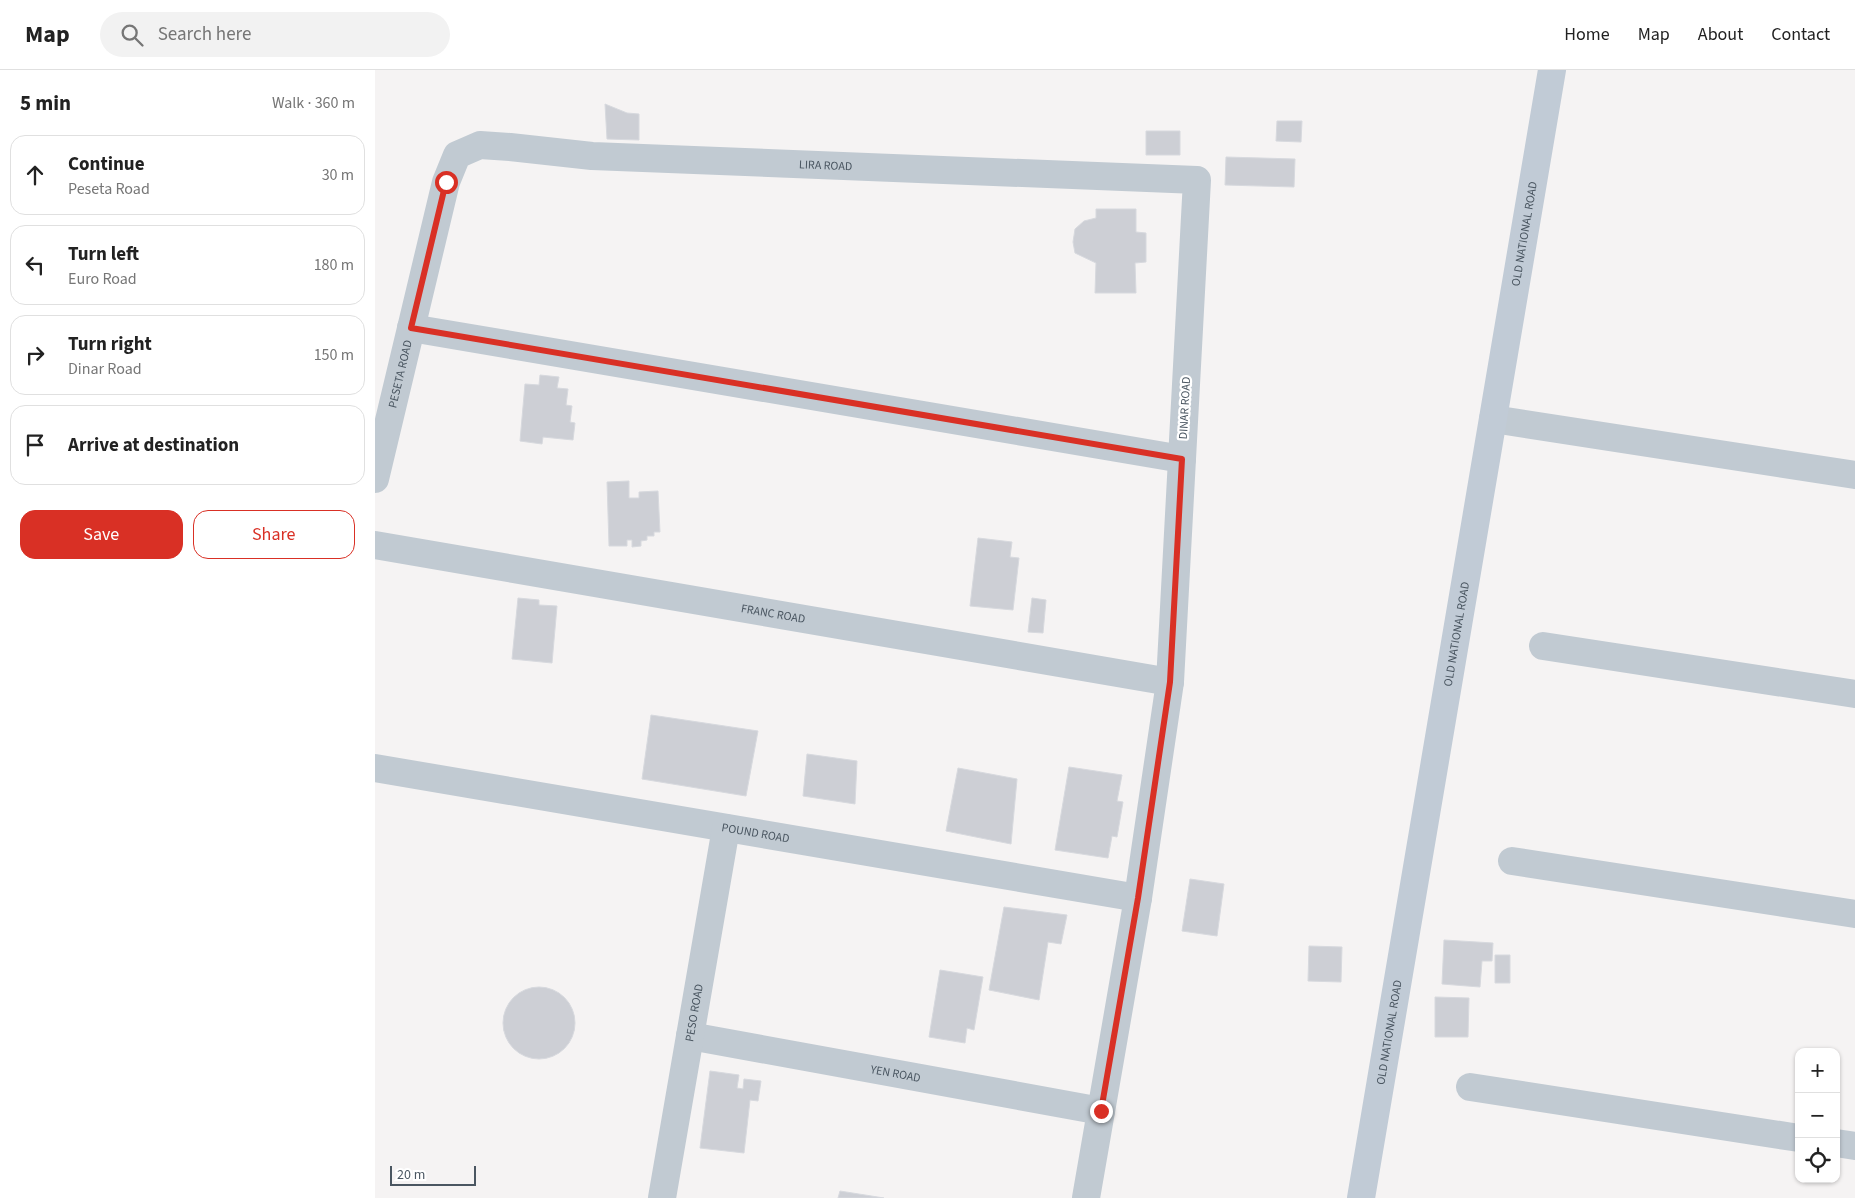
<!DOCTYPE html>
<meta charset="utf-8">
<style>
body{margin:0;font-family:"Source Sans 3",sans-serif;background:#f2f2f2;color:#222}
.controls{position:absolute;right:15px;bottom:15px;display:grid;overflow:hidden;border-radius:10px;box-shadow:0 1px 4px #0004}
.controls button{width:45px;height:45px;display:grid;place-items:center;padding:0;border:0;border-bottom:1px solid #e0e0e0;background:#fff;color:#222;font:25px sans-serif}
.scale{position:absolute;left:15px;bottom:12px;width:86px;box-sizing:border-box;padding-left:5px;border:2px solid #4a5661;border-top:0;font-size:14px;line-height:18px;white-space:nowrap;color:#4a5661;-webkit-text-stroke:4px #fff;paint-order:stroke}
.stop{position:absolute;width:15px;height:15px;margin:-11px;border:4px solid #d93025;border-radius:50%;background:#fff}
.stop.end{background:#d93025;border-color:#fff;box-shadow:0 1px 5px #0008}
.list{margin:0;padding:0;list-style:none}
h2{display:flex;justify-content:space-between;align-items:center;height:65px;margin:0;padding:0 20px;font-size:21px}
h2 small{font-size:16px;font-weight:400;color:#767676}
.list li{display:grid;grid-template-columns:32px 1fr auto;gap:15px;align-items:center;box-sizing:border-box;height:80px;margin:0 10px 10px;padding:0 10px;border:1px solid #e0e0e0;border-radius:15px}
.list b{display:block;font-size:19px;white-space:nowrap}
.list p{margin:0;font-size:16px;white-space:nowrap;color:#767676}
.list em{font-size:16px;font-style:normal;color:#767676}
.actions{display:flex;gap:10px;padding:15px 20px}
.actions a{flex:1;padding:11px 0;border:1px solid #d93025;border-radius:15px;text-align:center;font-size:18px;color:#d93025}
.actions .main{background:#d93025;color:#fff}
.icon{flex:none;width:28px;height:28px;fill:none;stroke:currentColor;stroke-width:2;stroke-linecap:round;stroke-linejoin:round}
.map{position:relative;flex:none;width:1480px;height:1128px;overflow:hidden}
header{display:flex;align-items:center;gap:30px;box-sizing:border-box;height:70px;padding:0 25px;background:#fff;border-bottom:1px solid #e0e0e0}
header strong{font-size:24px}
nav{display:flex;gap:28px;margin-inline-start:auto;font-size:18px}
.search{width:350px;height:45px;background:#f2f2f2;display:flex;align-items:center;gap:12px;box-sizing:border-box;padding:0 18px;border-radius:28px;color:#767676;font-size:19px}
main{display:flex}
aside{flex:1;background:#fff}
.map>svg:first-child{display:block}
</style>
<header>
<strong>Map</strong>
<div class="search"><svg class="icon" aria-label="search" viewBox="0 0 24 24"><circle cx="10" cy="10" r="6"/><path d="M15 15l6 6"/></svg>Search here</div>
<nav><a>Home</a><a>Map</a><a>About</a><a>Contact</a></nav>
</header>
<main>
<aside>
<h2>5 min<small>Walk · 360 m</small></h2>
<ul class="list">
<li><svg class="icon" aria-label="ahead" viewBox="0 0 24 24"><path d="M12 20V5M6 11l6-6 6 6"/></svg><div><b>Continue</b><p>Peseta Road</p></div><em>30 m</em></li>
<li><svg class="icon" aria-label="left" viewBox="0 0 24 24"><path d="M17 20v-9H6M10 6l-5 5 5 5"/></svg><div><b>Turn left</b><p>Euro Road</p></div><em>180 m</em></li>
<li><svg class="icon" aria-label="right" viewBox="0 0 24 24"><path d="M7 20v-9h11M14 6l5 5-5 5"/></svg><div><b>Turn right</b><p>Dinar Road</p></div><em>150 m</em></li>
<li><svg class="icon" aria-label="arrive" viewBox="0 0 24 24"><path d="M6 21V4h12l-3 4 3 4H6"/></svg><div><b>Arrive at destination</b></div></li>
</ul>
<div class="actions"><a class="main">Save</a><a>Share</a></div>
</aside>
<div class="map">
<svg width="1480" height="1128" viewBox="0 0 1480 1128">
<rect width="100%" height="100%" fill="#f5f3f3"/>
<path fill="#cdcfd5" stroke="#d7d9de" d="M230,34l22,9 12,1v26l-32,-1z
M902,51h25l-1,21 -25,-1z
M771,61h34v24h-34z
M851,87l69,2 -1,28 -69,-2z
M721,139h40v23l10,1v29l-11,1 1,30h-41l1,-30 -21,-10 -2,-11 2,-13 9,-8 12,-3z
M165,305l19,2 -2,11 11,1 -2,16 6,1 -2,16 5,1 -2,17 -30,-3 -1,7 -22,-3 5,-57 14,1z
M254,411v17h10v-6l19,-1 2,41h-6v4h-7v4l-6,1v5l-9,1v-7h-5v6h-18l-2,-64z
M603,468l34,4 -2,15 9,1 -6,52 -43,-4z
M143,528l21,2v5l18,1 -5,57 -40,-4z
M657,528l14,2 -3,33 -15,-1z
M276,645l107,16 -12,65 -104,-17z
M432,684l50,7 -2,43 -52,-8z
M694,697l53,8 -5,26 6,1 -6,35 -5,-1 -4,22 -53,-8z
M583,698l59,11 -6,65 -65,-13z
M815,809l34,5 -7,52 -35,-5z
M629,837l63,8 -6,29 -13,-2 -9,58 -50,-10z
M1069,870l49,3 -1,18h-10l-2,26 -38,-3z
M934,876l33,1 -1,35 -33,-1z
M1120,885h15v28h-15z
M565,900l43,7 -9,53 -7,-2 -2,15 -36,-6z
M128 953a36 36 0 1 1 72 0a36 36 0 1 1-72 0Z
M1060,927l34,1 -1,39h-33z
M335,1001l29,4 -2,13 6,1 1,-10 17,2 -3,20 -8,-1 -6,53 -44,-5z
M465,1121l44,7h-46z"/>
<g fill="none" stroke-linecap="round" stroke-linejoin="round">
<g stroke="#c1cad2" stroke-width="28">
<path d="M36,258l771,131"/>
<path d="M1118,349l362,56"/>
<path id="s1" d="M0,409l71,-297 11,-27 23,-10 30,2 82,9 605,24 -27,502 -32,216 -52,300"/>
<path id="s2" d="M0,475l795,137"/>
<path d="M1168,576l312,48"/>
<path id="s3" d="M0,698l763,130"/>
<path d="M1137,791l343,53"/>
<path id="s4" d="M315,966l411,75"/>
<path d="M1095,1017l329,51"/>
<path d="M1461,1073l19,3"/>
<path id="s5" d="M287,1128l64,-370"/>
</g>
<path stroke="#c1cbd6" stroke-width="28" id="s6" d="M986,1128l191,-1128"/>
</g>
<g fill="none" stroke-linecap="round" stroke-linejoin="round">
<path stroke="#d93025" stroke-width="6" d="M71,112l-35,146 771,131 -12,223 -32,216 -37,213"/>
</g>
<g text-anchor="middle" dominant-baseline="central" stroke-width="4.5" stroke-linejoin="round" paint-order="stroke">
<g font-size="12" fill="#4a5661" stroke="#fff">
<text stroke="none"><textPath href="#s1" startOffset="706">LIRA ROAD</textPath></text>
<text stroke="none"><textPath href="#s6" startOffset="978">OLD NATIONAL ROAD</textPath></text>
<text stroke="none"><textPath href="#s1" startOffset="108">PESETA ROAD</textPath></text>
<text transform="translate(810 338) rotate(-87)">DINAR ROAD</text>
<text stroke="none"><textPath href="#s2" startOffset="404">FRANC ROAD</textPath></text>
<text stroke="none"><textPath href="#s6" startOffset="572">OLD NATIONAL ROAD</textPath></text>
<text stroke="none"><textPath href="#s3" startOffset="386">POUND ROAD</textPath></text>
<text stroke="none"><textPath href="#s5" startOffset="188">PESO ROAD</textPath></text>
<text stroke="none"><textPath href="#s6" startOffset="168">OLD NATIONAL ROAD</textPath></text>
<text stroke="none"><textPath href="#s4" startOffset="209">YEN ROAD</textPath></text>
</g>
</g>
</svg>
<div class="controls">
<button>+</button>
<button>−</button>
<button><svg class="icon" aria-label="locate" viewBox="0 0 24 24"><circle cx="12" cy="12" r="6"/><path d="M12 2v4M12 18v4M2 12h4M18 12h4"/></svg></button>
</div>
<div class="scale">20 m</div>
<div class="stop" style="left:71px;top:112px"></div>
<div class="stop end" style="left:726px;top:1041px"></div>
</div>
</main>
